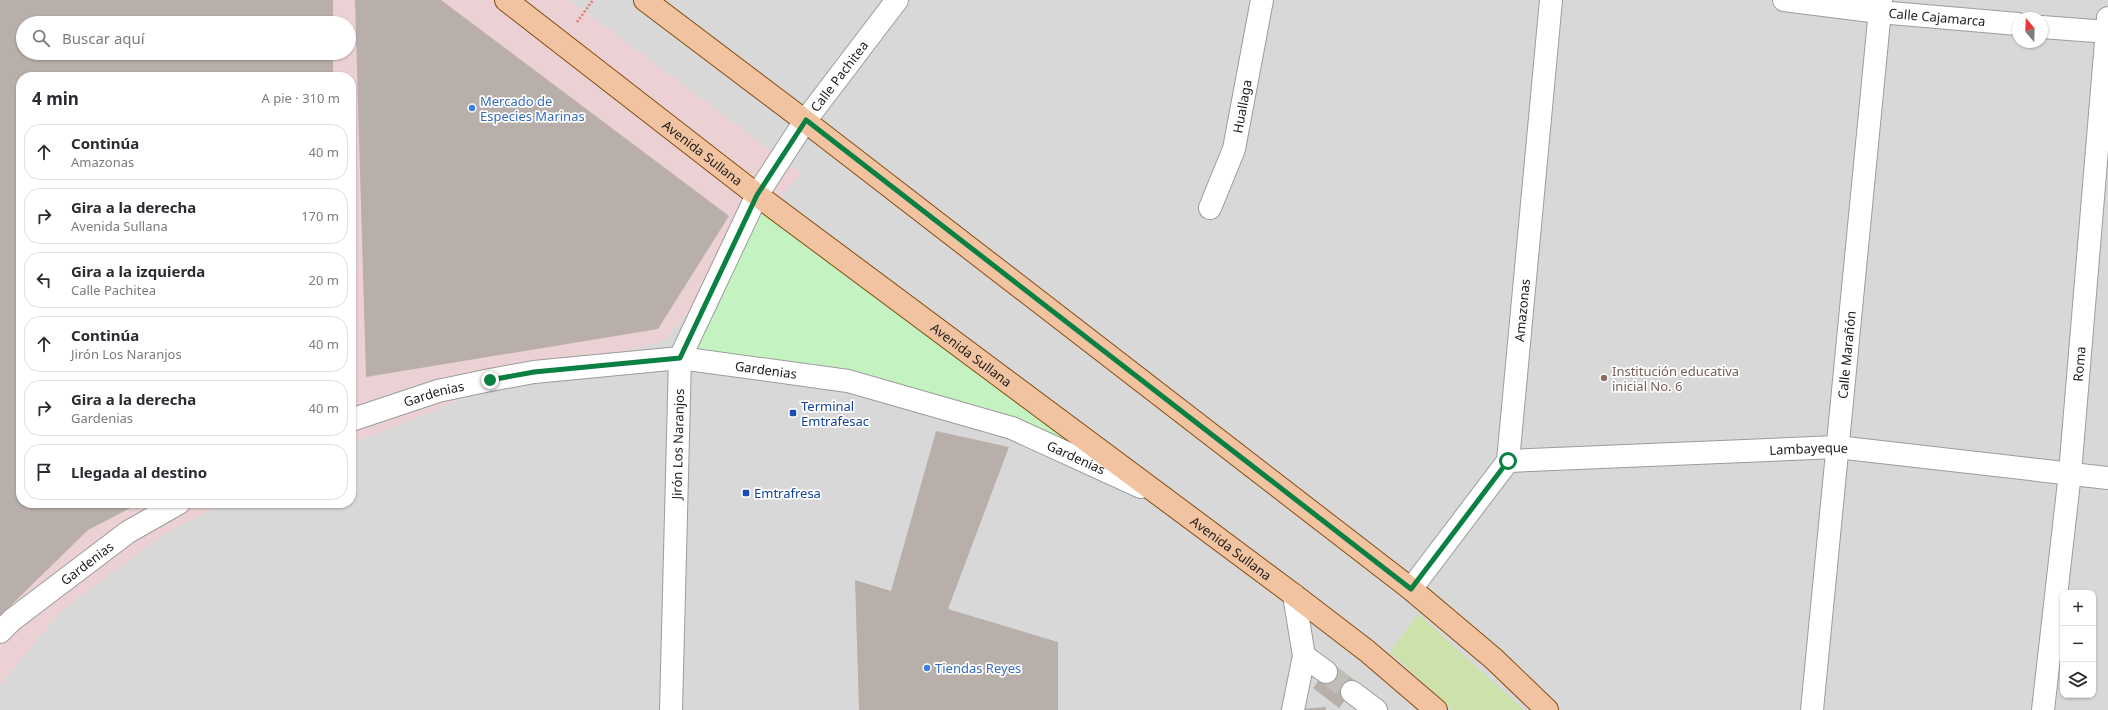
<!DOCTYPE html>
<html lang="es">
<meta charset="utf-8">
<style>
body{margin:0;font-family:"Noto Sans",sans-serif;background:#f7f7f7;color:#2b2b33}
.controls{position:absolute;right:12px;bottom:12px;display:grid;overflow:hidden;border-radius:8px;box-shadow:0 1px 3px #0004}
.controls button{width:36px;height:36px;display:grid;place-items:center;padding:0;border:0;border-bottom:1px solid #e1e1e2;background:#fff;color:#2b2b33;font:20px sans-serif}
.compass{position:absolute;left:2012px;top:12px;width:36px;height:36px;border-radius:50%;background:#fff;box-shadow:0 1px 3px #0004;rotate:341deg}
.stop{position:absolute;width:12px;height:12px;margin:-9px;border:3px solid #0b8043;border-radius:50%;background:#fff}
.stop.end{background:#0b8043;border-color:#fff;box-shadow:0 1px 4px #0008}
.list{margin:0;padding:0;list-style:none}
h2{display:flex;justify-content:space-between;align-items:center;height:52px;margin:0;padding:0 16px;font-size:17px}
h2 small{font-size:13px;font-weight:400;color:#7c7c81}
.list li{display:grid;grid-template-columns:26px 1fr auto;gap:12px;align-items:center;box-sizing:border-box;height:56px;margin:0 8px 8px;padding:0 8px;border:1px solid #e1e1e2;border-radius:16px}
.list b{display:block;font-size:15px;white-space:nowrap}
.list p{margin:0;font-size:13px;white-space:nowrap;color:#7c7c81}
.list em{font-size:13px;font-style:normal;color:#7c7c81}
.icon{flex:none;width:22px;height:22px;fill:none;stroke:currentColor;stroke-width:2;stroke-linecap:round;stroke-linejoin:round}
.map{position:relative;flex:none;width:2108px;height:710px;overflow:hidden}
.search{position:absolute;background:#fff;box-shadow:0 1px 3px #0004;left:16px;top:16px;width:340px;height:44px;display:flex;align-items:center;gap:10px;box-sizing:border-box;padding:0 14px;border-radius:22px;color:#7c7c81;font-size:15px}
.panel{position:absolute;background:#fff;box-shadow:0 1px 3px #0004;left:16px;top:72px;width:340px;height:436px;border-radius:16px}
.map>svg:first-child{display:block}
</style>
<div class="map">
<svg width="2108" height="710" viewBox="0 0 2108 710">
<rect width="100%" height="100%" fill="#ebe6e1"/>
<path fill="#d9d8d8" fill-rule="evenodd" d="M570,0h1538v710h-2108v-25l62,-75 101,-76 62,-31h126v-59l133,-54 181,-50 136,-167zM2018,18h24v24h-24zM2063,593h30v102h-30z"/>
<path fill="#ebd1d4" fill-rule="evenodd" d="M0,0h570l231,173 -136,167 -181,50 -133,54v-367h-330v426h204l-62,32 -101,75 -62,75zM23,23h326v30h-326z"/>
<path fill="#cde2ab" d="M1418,614l106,96h-72l-62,-58z"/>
<path fill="#c4f3c1" d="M757,195l410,304 -155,-71 -164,-47 -168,-23z"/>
<path fill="#b8afab" d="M0,0h333v23h-310v30h310v24h-312v426h119l-52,27 -88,86z
M355,0h86l288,216 -71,113 -292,48z
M936,431l73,16 -61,162 110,33v68h-199l-4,-130 36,11z
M1332,663l26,20 -19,25 -26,-20z
M1326,707v3h-26v-1z"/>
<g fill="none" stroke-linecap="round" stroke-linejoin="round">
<path stroke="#c1bdb9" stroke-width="22" stroke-dasharray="22 11" stroke-linecap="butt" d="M1326,672l26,20"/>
<g stroke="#9c9c9c" stroke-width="24">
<g id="minor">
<path id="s1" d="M1784,0l95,12 139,12"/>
<path d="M2042,27l66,5"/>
<path id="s2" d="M1210,208l24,-59 28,-149"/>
<path id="s3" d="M351,420l87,-29 52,-11 44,-8 146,-14 168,23 164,47 129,59"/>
<path id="s4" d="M1508,461l329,-14 271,31"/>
<path id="s5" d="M1411,589l97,-128 43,-461"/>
<path d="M1294,595l10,61 22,16"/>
<path id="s6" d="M0,632l12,-12 116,-88 51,-29"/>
<path d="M1352,692l24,18"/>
<path id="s7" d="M671,710l9,-352 77,-163 48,-74 92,-121"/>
<path d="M1293,710l11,-54"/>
<path id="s8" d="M1812,710l69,-710"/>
<path id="s9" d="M2043,710l27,-237 38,-455"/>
</g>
</g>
<g stroke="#844c0e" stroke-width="24">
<g id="major">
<path id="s10" d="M506,0l251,195 537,400 73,56 69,59"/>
<path d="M645,0l160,121 606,468 83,70 53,51"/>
</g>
</g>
<path stroke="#eb7277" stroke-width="2.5" stroke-dasharray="2 2" stroke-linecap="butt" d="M577,22l16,-22"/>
<use href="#minor" stroke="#fff" stroke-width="22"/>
<use href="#major" stroke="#f2c3a0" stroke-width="22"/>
</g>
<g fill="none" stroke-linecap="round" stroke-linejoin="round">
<path stroke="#0b8043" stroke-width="5" d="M490,380l44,-8 146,-14 77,-163 49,-75 605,469 97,-128"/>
</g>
<g fill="#3f7fe0" stroke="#fff" stroke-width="1.5">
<circle cx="472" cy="108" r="4"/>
<circle cx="927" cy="668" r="4"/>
</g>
<circle fill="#8d6e63" stroke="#fff" stroke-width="1.5" cx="1604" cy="378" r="4"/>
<g fill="#1a4fb4" stroke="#fff" stroke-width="1.5">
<rect x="789" y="409" width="8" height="8" rx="2"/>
<rect x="742" y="489" width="8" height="8" rx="2"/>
</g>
<g text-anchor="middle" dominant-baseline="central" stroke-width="3.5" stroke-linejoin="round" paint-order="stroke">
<g font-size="13" fill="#1b1b1b" stroke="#fff">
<text stroke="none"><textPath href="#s1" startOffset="154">Calle Cajamarca</textPath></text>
<text stroke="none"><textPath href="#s7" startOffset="677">Calle Pachitea</textPath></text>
<text stroke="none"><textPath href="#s2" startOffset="107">Huallaga</textPath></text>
<text stroke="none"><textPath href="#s10" startOffset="249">Avenida Sullana</textPath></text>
<text stroke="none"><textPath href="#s5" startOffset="312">Amazonas</textPath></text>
<text stroke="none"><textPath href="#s10" startOffset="585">Avenida Sullana</textPath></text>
<text stroke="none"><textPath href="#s8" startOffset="357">Calle Marañón</textPath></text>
<text stroke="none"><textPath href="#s9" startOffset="348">Roma</textPath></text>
<text stroke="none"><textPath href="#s3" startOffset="423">Gardenias</textPath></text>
<text stroke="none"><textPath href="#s3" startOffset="87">Gardenias</textPath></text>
<text stroke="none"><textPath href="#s7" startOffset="266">Jirón Los Naranjos</textPath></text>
<text stroke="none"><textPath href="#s4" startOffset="301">Lambayeque</textPath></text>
<text stroke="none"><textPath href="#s3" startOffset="747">Gardenias</textPath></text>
<text stroke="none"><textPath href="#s10" startOffset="909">Avenida Sullana</textPath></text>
<text stroke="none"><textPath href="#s6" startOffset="111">Gardenias</textPath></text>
</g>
<g font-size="13" fill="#366cbe" stroke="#fff" text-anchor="start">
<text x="480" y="101">Mercado de<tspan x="480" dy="15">Especies Marinas</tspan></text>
<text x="935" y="668">Tiendas Reyes</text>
</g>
<g font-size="13" fill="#785e54" stroke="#fff" text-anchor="start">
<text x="1612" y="371">Institución educativa<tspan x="1612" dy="15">inicial No. 6</tspan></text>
</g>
<g font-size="13" fill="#164399" stroke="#fff" text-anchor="start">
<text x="801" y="406">Terminal<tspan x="801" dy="15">Emtrafesac</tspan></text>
<text x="754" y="493">Emtrafresa</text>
</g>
</g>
</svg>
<div class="controls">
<button>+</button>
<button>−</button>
<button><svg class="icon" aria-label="layers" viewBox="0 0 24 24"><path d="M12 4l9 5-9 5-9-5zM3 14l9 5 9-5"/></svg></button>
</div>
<svg class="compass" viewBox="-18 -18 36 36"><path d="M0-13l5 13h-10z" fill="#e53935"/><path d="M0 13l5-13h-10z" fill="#7c7c81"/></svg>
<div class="stop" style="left:1508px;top:461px"></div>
<div class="stop end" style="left:490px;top:380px"></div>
<div class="search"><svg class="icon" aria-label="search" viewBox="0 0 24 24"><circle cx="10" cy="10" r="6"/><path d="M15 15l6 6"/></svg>Buscar aquí</div>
<section class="panel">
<h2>4 min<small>A pie · 310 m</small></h2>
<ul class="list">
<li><svg class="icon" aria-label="ahead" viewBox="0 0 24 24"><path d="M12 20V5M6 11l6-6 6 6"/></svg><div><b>Continúa</b><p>Amazonas</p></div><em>40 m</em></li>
<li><svg class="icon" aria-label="right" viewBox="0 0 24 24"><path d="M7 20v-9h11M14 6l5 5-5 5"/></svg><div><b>Gira a la derecha</b><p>Avenida Sullana</p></div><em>170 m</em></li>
<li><svg class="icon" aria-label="left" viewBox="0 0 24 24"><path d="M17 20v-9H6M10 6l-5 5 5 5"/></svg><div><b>Gira a la izquierda</b><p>Calle Pachitea</p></div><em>20 m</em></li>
<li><svg class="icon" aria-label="ahead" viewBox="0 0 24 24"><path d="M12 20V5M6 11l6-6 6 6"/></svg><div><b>Continúa</b><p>Jirón Los Naranjos</p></div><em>40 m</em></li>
<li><svg class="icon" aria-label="right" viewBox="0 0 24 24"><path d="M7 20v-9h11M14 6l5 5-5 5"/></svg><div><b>Gira a la derecha</b><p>Gardenias</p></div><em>40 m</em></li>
<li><svg class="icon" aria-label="arrive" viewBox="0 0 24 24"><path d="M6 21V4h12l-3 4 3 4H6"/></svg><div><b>Llegada al destino</b></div></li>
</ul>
</section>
</div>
